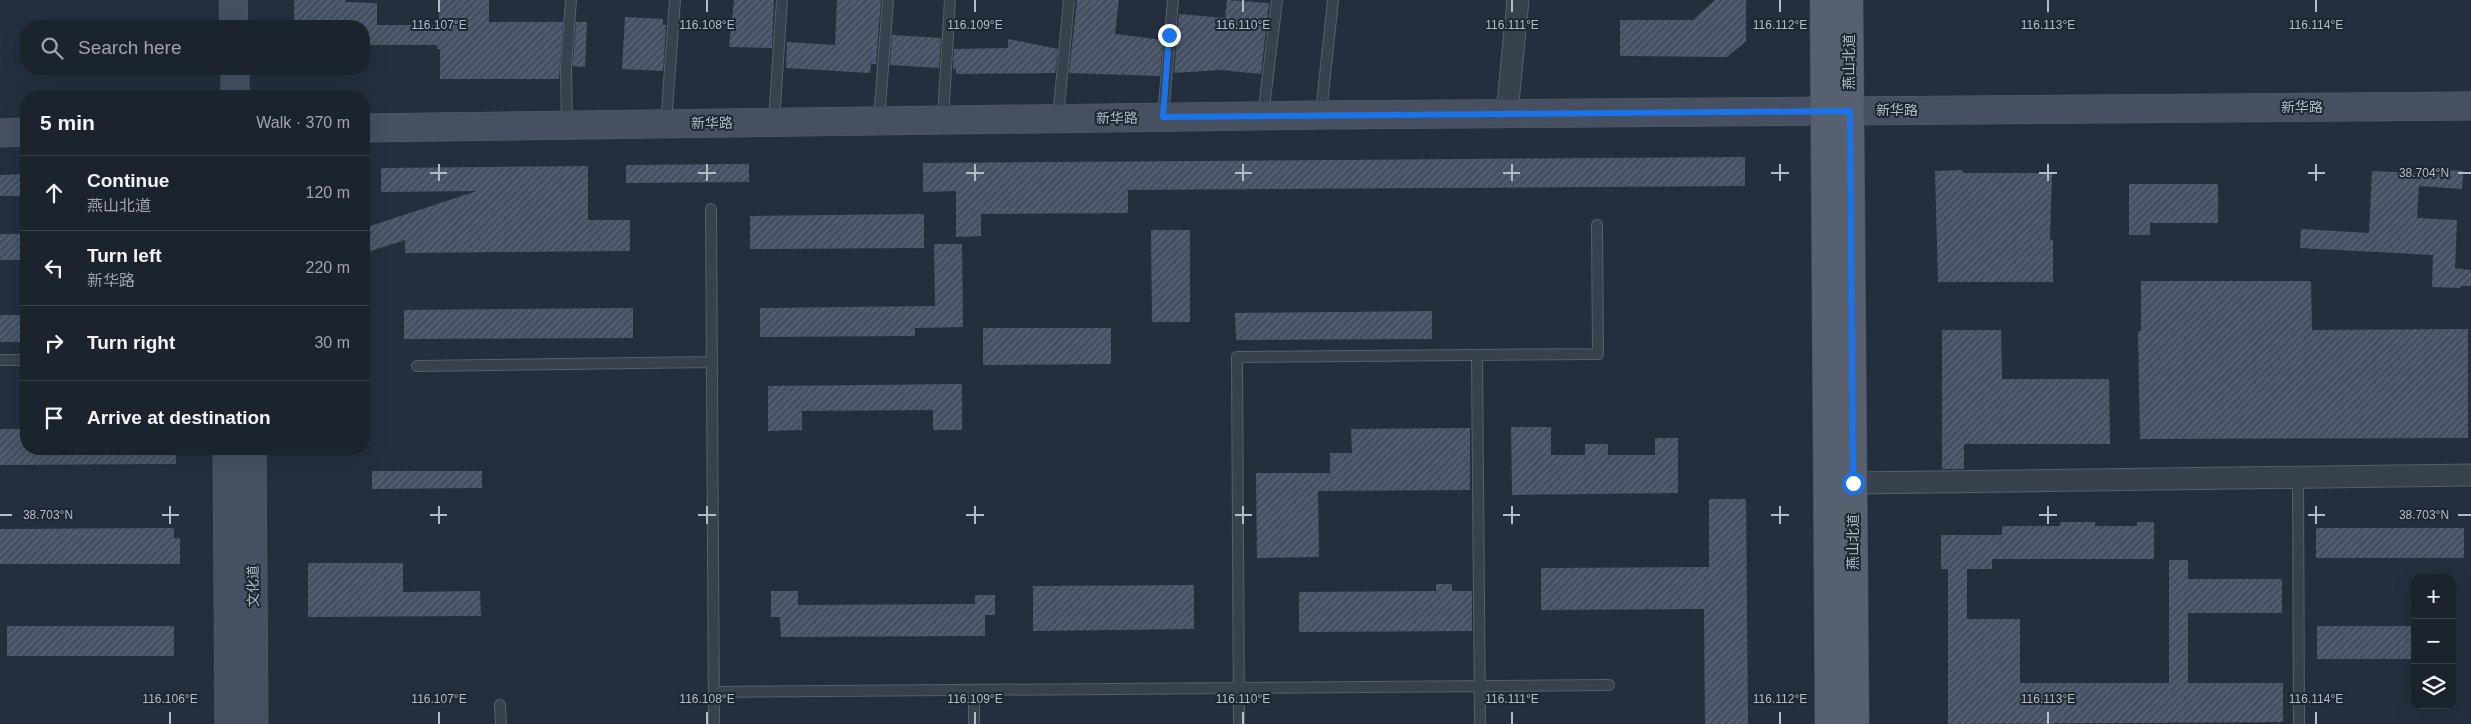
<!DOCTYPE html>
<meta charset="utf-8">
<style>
body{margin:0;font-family:Arial,"Noto Sans SC",sans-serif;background:#242b36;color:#f1f3f6}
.controls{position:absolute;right:15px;bottom:15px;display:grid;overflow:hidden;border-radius:10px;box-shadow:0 5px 20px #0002}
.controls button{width:45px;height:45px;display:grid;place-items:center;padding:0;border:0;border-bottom:1px solid #39404a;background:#1b232e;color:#f1f3f6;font:25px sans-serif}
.stop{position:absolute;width:15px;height:15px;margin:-11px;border:4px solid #1a73e8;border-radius:50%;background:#fff}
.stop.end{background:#1a73e8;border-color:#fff;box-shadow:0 1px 5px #0008}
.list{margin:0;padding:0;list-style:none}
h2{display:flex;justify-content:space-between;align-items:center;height:65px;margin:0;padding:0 20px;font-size:21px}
h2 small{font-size:16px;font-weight:400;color:#a0a4aa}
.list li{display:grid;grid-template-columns:32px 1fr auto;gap:15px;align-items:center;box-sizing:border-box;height:75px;padding:0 20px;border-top:1px solid #39404a}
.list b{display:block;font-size:19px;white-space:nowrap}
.list p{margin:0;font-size:16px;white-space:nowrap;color:#a0a4aa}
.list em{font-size:16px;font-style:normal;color:#a0a4aa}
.icon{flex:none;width:28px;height:28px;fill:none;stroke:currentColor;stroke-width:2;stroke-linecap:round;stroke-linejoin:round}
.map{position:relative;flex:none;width:2471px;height:724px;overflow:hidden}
.search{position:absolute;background:#1b232e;box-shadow:0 5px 20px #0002;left:20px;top:20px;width:350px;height:55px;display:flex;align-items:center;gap:12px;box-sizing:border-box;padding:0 18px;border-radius:20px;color:#a0a4aa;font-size:19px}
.panel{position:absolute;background:#1b232e;box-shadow:0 5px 20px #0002;left:20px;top:90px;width:350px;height:365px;border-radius:20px}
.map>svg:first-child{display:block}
</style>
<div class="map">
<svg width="2471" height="724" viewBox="0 0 2471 724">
<defs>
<pattern id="building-hatch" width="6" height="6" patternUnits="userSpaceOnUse" patternTransform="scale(1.25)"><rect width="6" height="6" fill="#455162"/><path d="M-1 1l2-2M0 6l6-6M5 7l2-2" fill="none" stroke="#5d6877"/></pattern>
</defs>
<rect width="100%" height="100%" fill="#242f3e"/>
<path fill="url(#building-hatch)" d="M294,0h51v2l32,1v22h62v-25h50v22h74l-4,57h-119v-30h-3v-4h-73v-19h-70z
M734,0h40l-2,48 -43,-1z
M837,0h44l-5,64h-5l-1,9 -84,-5 1,-26 48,3z
M1077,0h42l-4,34 48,6 -3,36 -91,-3z
M1227,0l42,3 -8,71 -41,-4 -46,3 5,-59 46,4z
M1715,0h31v41l-19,16 -107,-1v-36h73z
M625,17l38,2v6h3l-3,46 -41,-2z
M576,22h11l-2,45 -12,-1z
M892,35l49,3 -2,30 -49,-3z
M1008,39l50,10 -3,24 -99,1v-5h-3l1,-20 54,-1z
M1745,157v29l-617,4v23l-147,1v22l-25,1v-46l-33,1v-29z
M749,164v18l-123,1v-18z
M588,166v54h42v31l-225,2v-13l-41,13v-25l113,-37 -96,1v-24z
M2419,169l44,2 -1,18 -43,-3 -2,32 40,2 -2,48 16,2v16h-10l-1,2 -28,-1 1,-32 -133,-7 1,-19 68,4 3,-62 47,2z
M1963,170v3h89l-2,67h3v42h-115l-3,-111z
M26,174v22h-26v-21z
M2129,184h89v39h-68v12h-21z
M924,214v34l-174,1v-33z
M1151,230h39v92h-38z
M0,234h26v26h-26z
M934,244h28l1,83 -48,1v8l-155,1v-29l175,-2z
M2141,281h170l1,49 156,-1v109l-328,1 -2,-108h3z
M633,308v30l-229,1v-29z
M1432,311v28l-196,1 -1,-27z
M0,315h26v27h-26z
M983,328h128v36l-128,1z
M1942,330h59l1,49h107l1,65h-146v25h-22z
M962,384v46h-29v-20l-131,1v19l-34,1v-45z
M1511,427h40v28h34v-11h23v11h47v-17h23v55l-166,2z
M1470,428v62l-152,1 1,66 -62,1 -1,-85h74v-20h22l-1,-24z
M0,429h26v20h150v15l-176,1z
M372,471h110v17l-110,1z
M1709,499h37l2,225h-43l-1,-115 -163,1v-42l168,-1z
M2060,522h35v4h42v-4h17v37h-162v10h-25v50h53v64h149v-123h19v19h94v34h-94v70h95v39l-335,2v-155h-7v-34h61v-9h58z
M174,528v10h6v26h-180v-35z
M2316,528h148v30h-148z
M308,563h95v29l77,-1 1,25 -173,1z
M1436,584h16v7h20v40l-173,1v-40l137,-1z
M1194,585v44l-161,2v-45z
M771,591h27v14l177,-1v-9h20v20h-10v21l-204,1 -1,-20h-9z
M7,626h167v30h-167z
M2317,626h98v33h-98z"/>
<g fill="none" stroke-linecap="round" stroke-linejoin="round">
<g stroke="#565f6c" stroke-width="12">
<path id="lane" d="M1321,113l12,-113
M1163,116l10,-116
M1263,116l14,-116
M1058,118l11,-118
M943,119l7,-119
M774,121l8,-121
M879,121l9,-121
M567,124l-1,-56 5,-68
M666,124l9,-124
M711,209l3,515
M1477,355l3,369
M0,360h26
M417,366l295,-4
M2298,477l1,247
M974,690v34
M714,692l895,-7
M500,705l1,19
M1239,724l-2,-367 361,-3 -1,-129"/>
</g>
<g stroke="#565f6c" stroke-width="23">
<path id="street" d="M1507,113l11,-113
M1853,483l618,-8"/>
</g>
<g stroke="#565f6c" stroke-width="29">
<path id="secondary" d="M233,0l1,26
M235,69v27
M364,128l957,-13 1150,-9
M0,133l26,-1
M227,449l2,275
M252,449l2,275"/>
</g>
<g stroke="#414a57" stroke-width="29">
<path id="primary" d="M1824,0l5,724
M1849,0l6,724"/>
</g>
<use href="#lane" stroke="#38414e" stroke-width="10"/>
<use href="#street" stroke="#38414e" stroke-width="21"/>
<use href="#secondary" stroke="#465061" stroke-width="28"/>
<use href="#primary" stroke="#56606e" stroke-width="28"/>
</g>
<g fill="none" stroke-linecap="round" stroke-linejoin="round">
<path stroke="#1a73e8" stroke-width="6" d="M1169,35l-6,82 687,-6 3,372"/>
</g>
<path fill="none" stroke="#b4bcc9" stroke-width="2" d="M439,0v12M707,0v12M975,0v12M1243,0v12M1512,0v12M1780,0v12M2048,0v12M2316,0v12M439,164v17M707,164v17M975,164v17M1243,164v17M1512,164v17M1780,164v17M2048,164v17M2316,164v17M430,173h17M698,173h18M966,173h18M1235,173h17M1503,173h17M1771,173h18M2039,173h18M2308,173h17M2458,173h13M170,506v18M439,506v18M707,506v18M975,506v18M1243,506v18M1512,506v18M1780,506v18M2048,506v18M2316,506v18M0,515h12M162,515h17M430,515h17M698,515h18M966,515h18M1235,515h17M1503,515h17M1771,515h18M2039,515h18M2308,515h17M2458,515h13M170,712v12M439,712v12M707,712v12M975,712v12M1243,712v12M1512,712v12M1780,712v12M2048,712v12M2316,712v12"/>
<g text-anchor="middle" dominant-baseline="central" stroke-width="4" stroke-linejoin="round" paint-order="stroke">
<g font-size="14" fill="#b4bcc9" stroke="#1d2633">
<text transform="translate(1849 62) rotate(-90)">燕山北道</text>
<text x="2302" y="107">新华路</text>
<text x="1897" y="110">新华路</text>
<text transform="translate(1117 118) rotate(-1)">新华路</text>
<text transform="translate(712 123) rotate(-1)">新华路</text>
<text transform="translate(1853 542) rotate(-90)">燕山北道</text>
<text transform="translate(253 586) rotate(-91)">文化道</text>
</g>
</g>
<g font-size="12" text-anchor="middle" fill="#b4bcc9" stroke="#1d2633" stroke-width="4" stroke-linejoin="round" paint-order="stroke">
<text x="439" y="29">116.107°E</text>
<text x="707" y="29">116.108°E</text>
<text x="975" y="29">116.109°E</text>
<text x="1243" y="29">116.110°E</text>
<text x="1512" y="29">116.111°E</text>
<text x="1780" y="29">116.112°E</text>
<text x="2048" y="29">116.113°E</text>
<text x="2316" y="29">116.114°E</text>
<text x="2424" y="177">38.704°N</text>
<text x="48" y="519">38.703°N</text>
<text x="2424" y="519">38.703°N</text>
<text x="170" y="703">116.106°E</text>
<text x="439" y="703">116.107°E</text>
<text x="707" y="703">116.108°E</text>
<text x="975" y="703">116.109°E</text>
<text x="1243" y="703">116.110°E</text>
<text x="1512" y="703">116.111°E</text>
<text x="1780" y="703">116.112°E</text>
<text x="2048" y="703">116.113°E</text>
<text x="2316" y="703">116.114°E</text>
</g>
</svg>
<div class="controls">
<button>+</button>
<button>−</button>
<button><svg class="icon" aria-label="layers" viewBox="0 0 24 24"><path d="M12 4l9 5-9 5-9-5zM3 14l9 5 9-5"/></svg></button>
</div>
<div class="stop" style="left:1853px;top:483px"></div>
<div class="stop end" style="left:1169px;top:35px"></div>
<div class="search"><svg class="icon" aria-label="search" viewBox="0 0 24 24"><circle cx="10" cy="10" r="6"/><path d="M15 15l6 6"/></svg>Search here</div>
<section class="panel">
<h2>5 min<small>Walk · 370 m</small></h2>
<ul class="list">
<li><svg class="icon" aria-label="ahead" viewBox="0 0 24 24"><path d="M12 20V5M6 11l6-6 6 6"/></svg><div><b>Continue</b><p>燕山北道</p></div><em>120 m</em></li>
<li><svg class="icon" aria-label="left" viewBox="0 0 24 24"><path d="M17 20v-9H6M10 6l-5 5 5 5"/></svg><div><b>Turn left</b><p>新华路</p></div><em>220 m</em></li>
<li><svg class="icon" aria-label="right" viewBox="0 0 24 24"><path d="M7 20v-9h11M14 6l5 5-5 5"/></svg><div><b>Turn right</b></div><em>30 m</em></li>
<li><svg class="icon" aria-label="arrive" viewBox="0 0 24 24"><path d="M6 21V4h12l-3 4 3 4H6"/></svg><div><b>Arrive at destination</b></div></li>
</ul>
</section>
</div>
